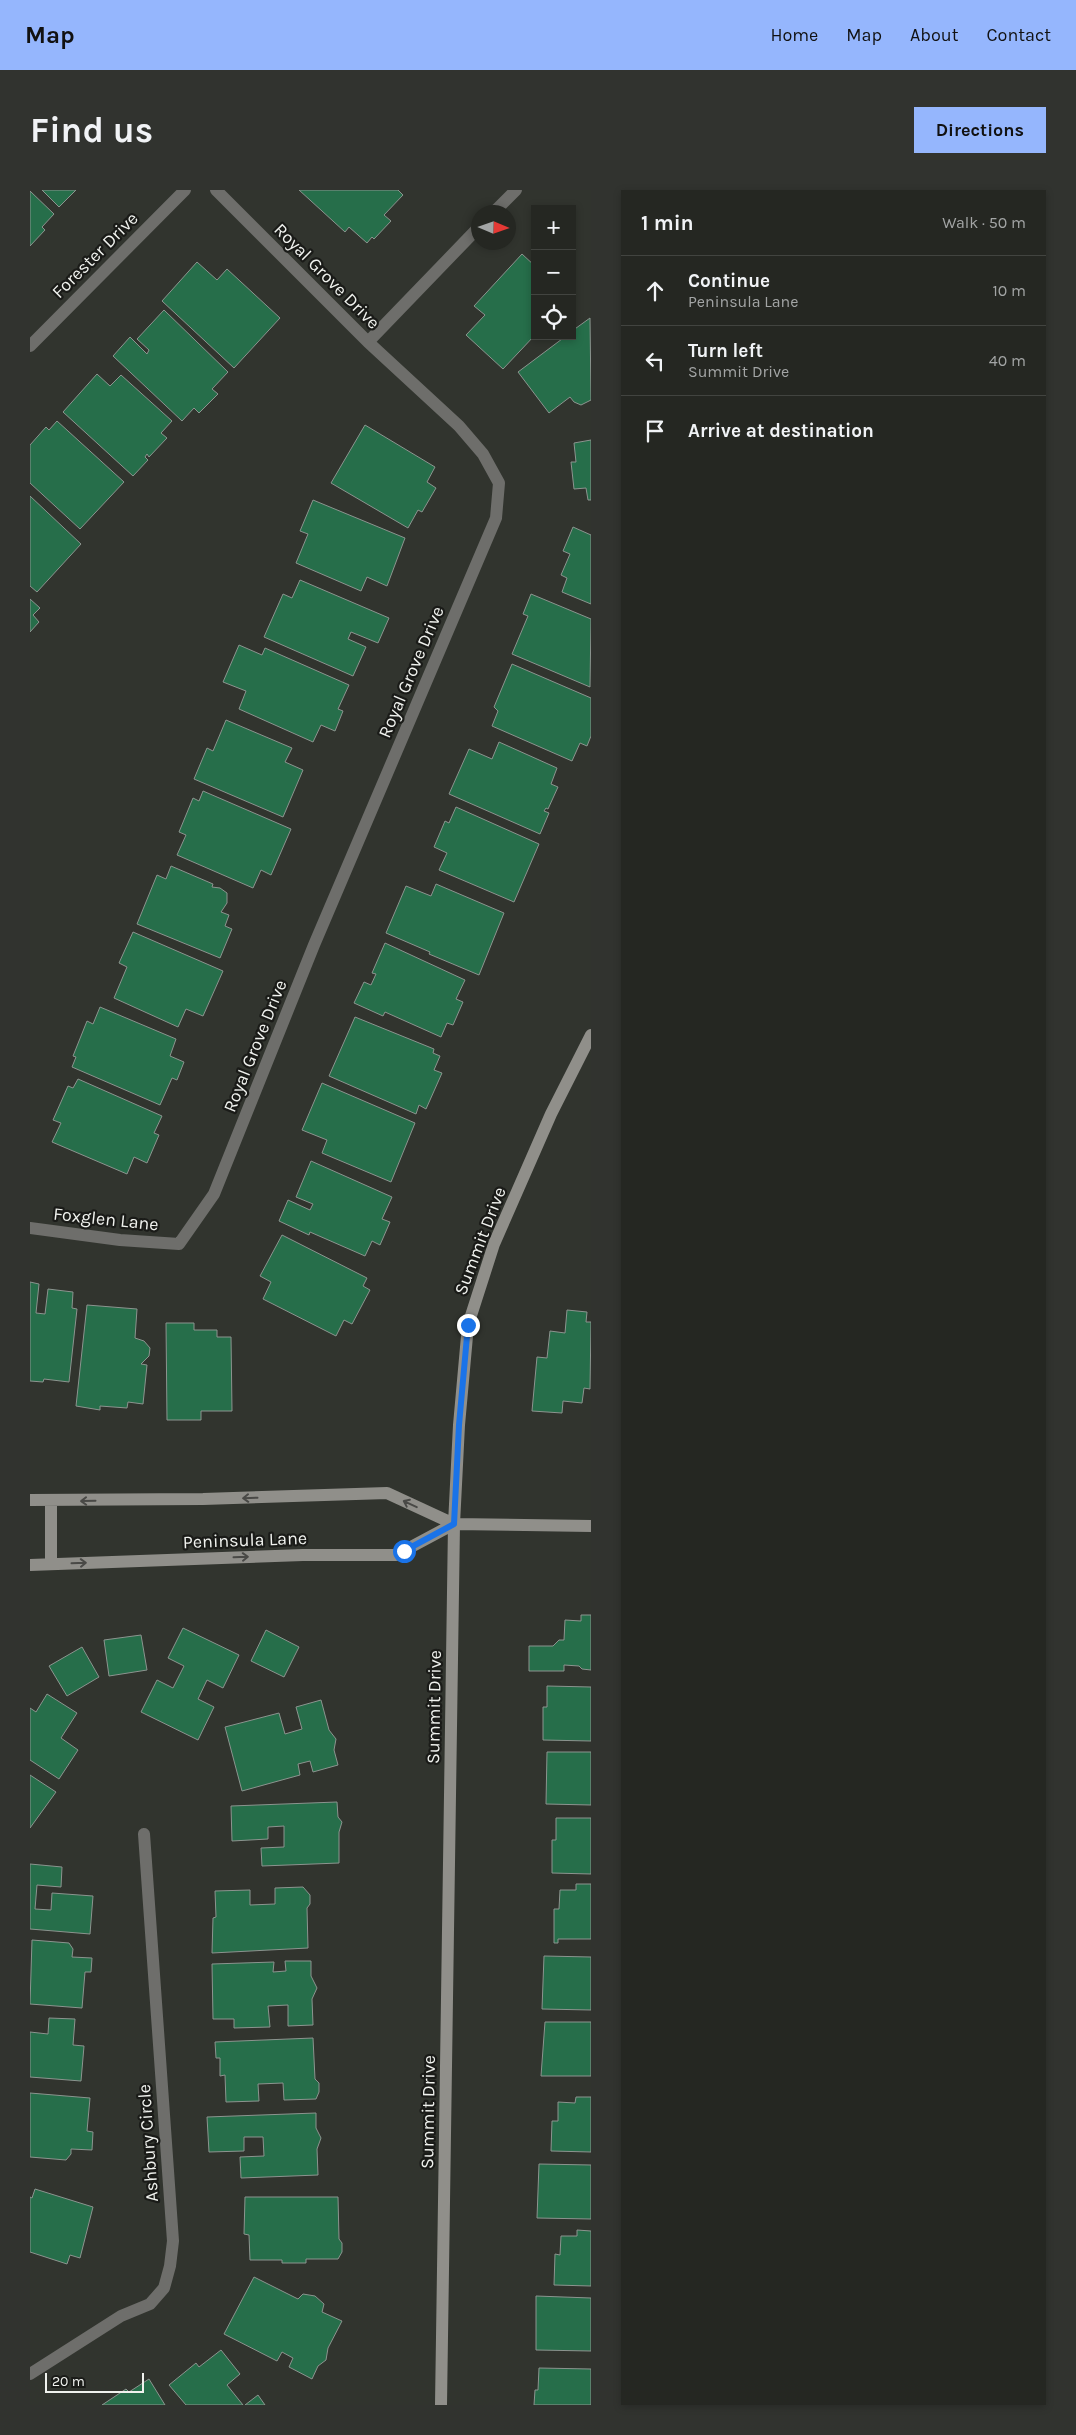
<!DOCTYPE html>
<meta charset="utf-8">
<style>
body{margin:0;font-family:Karla,sans-serif;background:#31332f;color:#f1f3f6}
.controls{position:absolute;right:15px;top:15px;display:grid;overflow:hidden;border-radius:0px;box-shadow:0 2px 8px #0003}
.controls button{width:45px;height:45px;display:grid;place-items:center;padding:0;border:0;border-bottom:1px solid #424440;background:#252722;color:#f1f3f6;font:25px sans-serif}
.compass{position:absolute;left:441px;top:15px;width:45px;height:45px;border-radius:50%;background:#252722;box-shadow:0 2px 8px #0003;rotate:92deg}
.scale{position:absolute;left:15px;bottom:12px;width:99px;box-sizing:border-box;padding-left:5px;border:2px solid #f0f2ee;border-top:0;font-size:14px;line-height:18px;white-space:nowrap;color:#f0f2ee;-webkit-text-stroke:4px #1a1b18;paint-order:stroke}
.stop{position:absolute;width:15px;height:15px;margin:-11px;border:4px solid #1a73e8;border-radius:50%;background:#fff}
.stop.end{background:#1a73e8;border-color:#fff;box-shadow:0 1px 5px #0008}
.list{margin:0;padding:0;list-style:none}
h2{display:flex;justify-content:space-between;align-items:center;height:65px;margin:0;padding:0 20px;font-size:21px}
h2 small{font-size:16px;font-weight:400;color:#a3a5a5}
.list li{display:grid;grid-template-columns:32px 1fr auto;gap:15px;align-items:center;box-sizing:border-box;height:70px;padding:0 20px;border-top:1px solid #424440}
.list b{display:block;font-size:19px;white-space:nowrap}
.list p{margin:0;font-size:16px;white-space:nowrap;color:#a3a5a5}
.list em{font-size:16px;font-style:normal;color:#a3a5a5}
.icon{flex:none;width:28px;height:28px;fill:none;stroke:currentColor;stroke-width:2;stroke-linecap:round;stroke-linejoin:round}
.map{position:relative;flex:none;width:561px;height:2215px;overflow:hidden;border-radius:0px}
header{display:flex;align-items:center;gap:30px;box-sizing:border-box;height:70px;padding:0 25px;background:#95b6fd;color:#111}
header strong{font-size:24px}
nav{display:flex;gap:28px;margin-inline-start:auto;font-size:18px}
.intro{display:flex;align-items:center;justify-content:space-between;box-sizing:border-box;height:120px;padding:0 30px}
h1{margin:0;font-size:35px}
.button{padding:12px 22px;border-radius:0px;background:#95b6fd;color:#111;font-size:18px;font-weight:700}
main{display:flex;gap:30px;padding:0 30px}
aside{flex:1;background:#252722;border-radius:0px;box-shadow:0 2px 8px #0003}
.map>svg:first-child{display:block}
</style>
<header>
<strong>Map</strong>
<nav><a>Home</a><a>Map</a><a>About</a><a>Contact</a></nav>
</header>
<div class="intro"><h1>Find us</h1><a class="button">Directions</a></div>
<main>
<div class="map">
<svg width="561" height="2215" viewBox="0 0 561 2215">
<rect width="100%" height="100%" fill="#31342e"/>
<path fill="#266e4a" stroke="#8c948f" d="M12,0h34l-17,17z
M269,0h99l5,5 -19,20 7,6 -17,18 -2,-2 -5,6 -18,-16 -4,5z
M0,1l24,23 -12,13 3,3 -15,16z
M492,64l13,12v69l-32,34 -37,-34 19,-20 -11,-9z
M167,72l20,18 10,-11 53,49 -46,50 -72,-67z
M134,120l64,62 -16,17 6,5 -19,19 -5,-5 -12,13 -69,-65 17,-19 17,17 2,-4 -12,-11z
M560,128l1,82 -10,5 -7,-3 -4,-5 -21,16 -31,-41 48,-36h6v-5z
M67,184l13,12 11,-11 51,46 -11,12 6,5 -18,19 -2,-3 -2,3 3,3 -15,16 -70,-64z
M27,231l67,61 -44,47 -50,-46v-38l16,-18 3,3z
M335,235l70,42 -8,15 9,6 -14,24 -4,-2 -10,18 -77,-45z
M561,250v60h-3l-2,-12 -12,1 -3,-27h5l-2,-19z
M0,306l51,48 -44,48 -7,-6z
M283,310l92,38 -18,48 -20,-9 -6,14 -65,-28 12,-29 -8,-3z
M543,337l18,8v69l-29,-12 5,-14 -6,-3 9,-21 -7,-3z
M270,390l89,38 -11,25 -27,-11 -3,7 18,8 -13,29 -89,-39 19,-43 9,4z
M501,404l60,25 -1,68 -78,-33 16,-38 -5,-2z
M0,409l10,9 -7,7 6,7 -9,10z
M209,455l23,10 3,-7 84,37 -11,24 5,2 -8,20 -14,-6 -8,17 -74,-33 7,-18 -23,-9z
M482,474l79,34v38l-4,10 -7,-3 -8,18 -80,-35 6,-15 -4,-4z
M196,530l66,28 -7,14 18,8 -20,47 -89,-38 13,-31 6,3z
M469,552l58,26 -6,16 7,3 -10,22 -2,-1 -2,3 5,2 -9,21 -91,-40 20,-45 23,10z
M173,601l88,38 -20,46 -10,-5 -8,18 -76,-33 9,-20 -7,-3 14,-34 6,3z
M426,617l83,37 -25,58 -75,-32 8,-17 -13,-6 11,-26 4,2z
M141,676l42,18 -1,3 8,1 7,5v10l-6,9 8,3 -4,11 7,3 -12,29 -83,-34 20,-49 9,4z
M406,694l68,29 -25,62 -50,-21 1,-2 -44,-19 20,-47 25,10z
M103,742l90,39 -20,45 -17,-7 -8,18 -64,-29 13,-31 -8,-4z
M355,753l80,37 -9,19 7,3 -10,23 -6,-2 -6,14 -56,-25 -2,4 -29,-13 10,-21 7,3 5,-11 -4,-1z
M70,817l76,32 -6,17 14,6 -7,18 -5,-2 -12,27 -88,-38 4,-10 -3,-1 14,-35 6,3z
M325,827l79,32 -1,4 7,3 -6,14 8,3 -16,36 -7,-4 -3,9 -87,-38z
M48,889l84,37 -8,17 5,2 -12,28 -13,-6 -7,17 -75,-32 9,-19 -8,-3 15,-34 5,2z
M292,893l93,40 -24,59 -69,-29 5,-13 -25,-10z
M281,971l81,36 -10,22 8,3 -10,23 -8,-4 -7,15 -55,-24 -1,3 -30,-14 9,-21 22,10 3,-6 -17,-7z
M252,1045l85,43 -4,8 7,4 -18,34 -8,-4 -8,16 -73,-37 8,-17 -11,-6z
M0,1092l9,2 -3,29 9,1 3,-25 25,3 -1,16 5,1 -8,73 -25,-3 -1,3 -13,-1z
M57,1115l50,4 -2,29 9,3 6,7 -1,8 -8,8 6,1 -4,39 -15,-2 -1,6 -27,-2v4l-24,-4z
M537,1120l20,2 -1,10h5l-1,67 -6,-1 -2,15 -19,-2 -1,12 -30,-2 5,-54 10,1 3,-27 15,2z
M136,1133h28v7h23v7h14l1,74h-31v9h-34z
M551,1425h10v55l-9,-1 -3,-3 -15,-1v6h-35v-25h24l6,-6h5l1,-20 16,1z
M153,1438l56,27 -16,33 -16,-8 -9,19 16,8 -16,33 -57,-28 16,-32 16,8 11,-22 -16,-8z
M236,1440l33,17 -15,30 -33,-16z
M111,1445l6,35 -38,6 -5,-36z
M52,1457l17,30 -32,19 -18,-30z
M517,1496l44,1v54l-48,-1v-33h4z
M17,1504l30,19 -16,25 17,12 -19,29 -29,-19v-52l6,4z
M291,1510l8,30 7,9 -2,11 4,15 -25,7 -3,-11 -12,3 2,11 -58,16 -17,-64 54,-14 6,21 17,-5 -6,-22z
M517,1562h44v53l-45,-1z
M0,1585l26,17 -26,36z
M307,1612l1,15 4,5 -3,10v31l-77,3 -1,-18 23,-1v-21l-16,1v12l-36,2 -1,-35z
M526,1628h35v56l-39,-1v-33h4z
M0,1674l32,3 -1,20 -24,-2 -2,24 16,1 1,-17 41,3 -3,38 -60,-5z
M546,1694h15v55h-33v4h-4v-34h5l1,-19h16z
M273,1697l7,8v9l-3,4 1,40 -96,5 1,-35 3,-1 -1,-26 35,-1v15l25,-1v-16z
M2,1750l37,3 4,6 -1,8 20,1 -1,14h-6l-3,36 -52,-4z
M514,1766l47,1v53l-49,-1z
M255,1771h26v15l6,12 -5,11 1,26 -25,1v-21l-20,1 2,21 -36,1v-9h-21l-1,-55 62,-2 -1,10 13,-1z
M19,1828l26,1 -2,26 11,1 -3,35 -51,-4v-45l18,2z
M515,1832h46v54h-50z
M283,1848l2,41 4,4v9l-3,7 -32,1 -1,-17 -25,1 1,17 -33,1 -1,-27 -5,1v-18h-4l-1,-16z
M0,1903l60,5 -3,33 6,1 -1,18 -21,-1v5l-5,6 -36,-3z
M546,1907h15v55l-40,-1 1,-30h6v-19l17,1z
M286,1923v15l5,10 -4,11 1,26 -77,3 -1,-21 24,-1 -1,-19h-19v14l-35,1 -2,-35z
M509,1974l52,1v54l-54,-1z
M5,1999l58,18 -13,51 -10,-3 -3,9 -37,-12v-55l2,1z
M215,2007h93l1,42 3,4v9l-4,7h-32v4h-24v-3h-32l-1,-25 -5,-1z
M547,2040l14,1v55l-37,-1 1,-31 5,1 1,-19h16z
M224,2087l44,22 5,-5 12,2 9,8 -2,8 20,9 -14,27 -2,12 -8,6 -6,13 -23,-12 4,-9 -11,-6 -5,9 -53,-27z
M506,2106l55,2v53l-55,-1z
M191,2160l19,24 -13,11 16,20h-57l-17,-20 27,-22 3,4z
M509,2178l52,1v36h-57l1,-15h3z
M119,2189l16,26h-63l24,-16 3,3z
M228,2205l7,10h-20z"/>
<g fill="none" stroke-linecap="round" stroke-linejoin="round">
<path stroke="#6e6e6b" stroke-width="12" d="M464,22l22,-22
M338,152l110,-114
M0,156l155,-156
M0,1038l90,12 59,4 35,-50 100,-249 182,-427 3,-35 -16,-29 -24,-28 -91,-84 -152,-152
M0,2184l91,-58 29,-12 14,-16 6,-22 3,-25 -29,-407"/>
<path stroke="#908f8a" stroke-width="12" d="M0,1310l173,-1 184,-6 67,31 137,2
M21,1374v-63
M0,1375l273,-10h93l58,-31
M411,2215l13,-881 5,-99 9,-100 26,-81 57,-130 40,-79"/>
</g>
<defs><path id="oneway-shaft" d="M-6 0H5M1.5-3L5.5 0L1.5 3" fill="none" stroke-width="1.6" stroke-linecap="round" stroke-linejoin="round" transform="scale(1.25)"/></defs>
<g stroke="#494946">
<use href="#oneway-shaft" transform="translate(220 1308) rotate(178)"/>
<use href="#oneway-shaft" transform="translate(58 1311) rotate(179)"/>
<use href="#oneway-shaft" transform="translate(380 1314) rotate(-155)"/>
<use href="#oneway-shaft" transform="translate(211 1367) rotate(-2)"/>
<use href="#oneway-shaft" transform="translate(49 1373) rotate(-2)"/>
</g>
<g fill="none" stroke-linecap="round" stroke-linejoin="round">
<path stroke="#1a73e8" stroke-width="6" d="M374,1361l50,-27 5,-99 9,-100"/>
</g>
<g text-anchor="middle" dominant-baseline="central" stroke-width="4.5" stroke-linejoin="round" paint-order="stroke">
<g font-size="18" fill="#f0f2ee" stroke="#1a1b18">
<text transform="translate(65 65) rotate(-45)">Forester Drive</text>
<text transform="translate(297 86) rotate(45)">Royal Grove Drive</text>
<text transform="translate(381 482) rotate(-67)">Royal Grove Drive</text>
<text transform="translate(225 856) rotate(-68)">Royal Grove Drive</text>
<text transform="translate(76 1029) rotate(6)">Foxglen Lane</text>
<text transform="translate(450 1051) rotate(-69)">Summit Drive</text>
<text transform="translate(215 1350) rotate(-2)">Peninsula Lane</text>
<text transform="translate(404 1517) rotate(-89)">Summit Drive</text>
<text transform="translate(398 1922) rotate(-89)">Summit Drive</text>
<text transform="translate(118 1953) rotate(-94)">Ashbury Circle</text>
</g>
</g>
</svg>
<div class="controls">
<button>+</button>
<button>−</button>
<button><svg class="icon" aria-label="locate" viewBox="0 0 24 24"><circle cx="12" cy="12" r="6"/><path d="M12 2v4M12 18v4M2 12h4M18 12h4"/></svg></button>
</div>
<svg class="compass" viewBox="-18 -18 36 36"><path d="M0-13l5 13h-10z" fill="#e53935"/><path d="M0 13l5-13h-10z" fill="#a3a5a5"/></svg>
<div class="scale">20 m</div>
<div class="stop" style="left:374px;top:1361px"></div>
<div class="stop end" style="left:438px;top:1135px"></div>
</div>
<aside>
<h2>1 min<small>Walk · 50 m</small></h2>
<ul class="list">
<li><svg class="icon" aria-label="ahead" viewBox="0 0 24 24"><path d="M12 20V5M6 11l6-6 6 6"/></svg><div><b>Continue</b><p>Peninsula Lane</p></div><em>10 m</em></li>
<li><svg class="icon" aria-label="left" viewBox="0 0 24 24"><path d="M17 20v-9H6M10 6l-5 5 5 5"/></svg><div><b>Turn left</b><p>Summit Drive</p></div><em>40 m</em></li>
<li><svg class="icon" aria-label="arrive" viewBox="0 0 24 24"><path d="M6 21V4h12l-3 4 3 4H6"/></svg><div><b>Arrive at destination</b></div></li>
</ul>
</aside>
</main>
